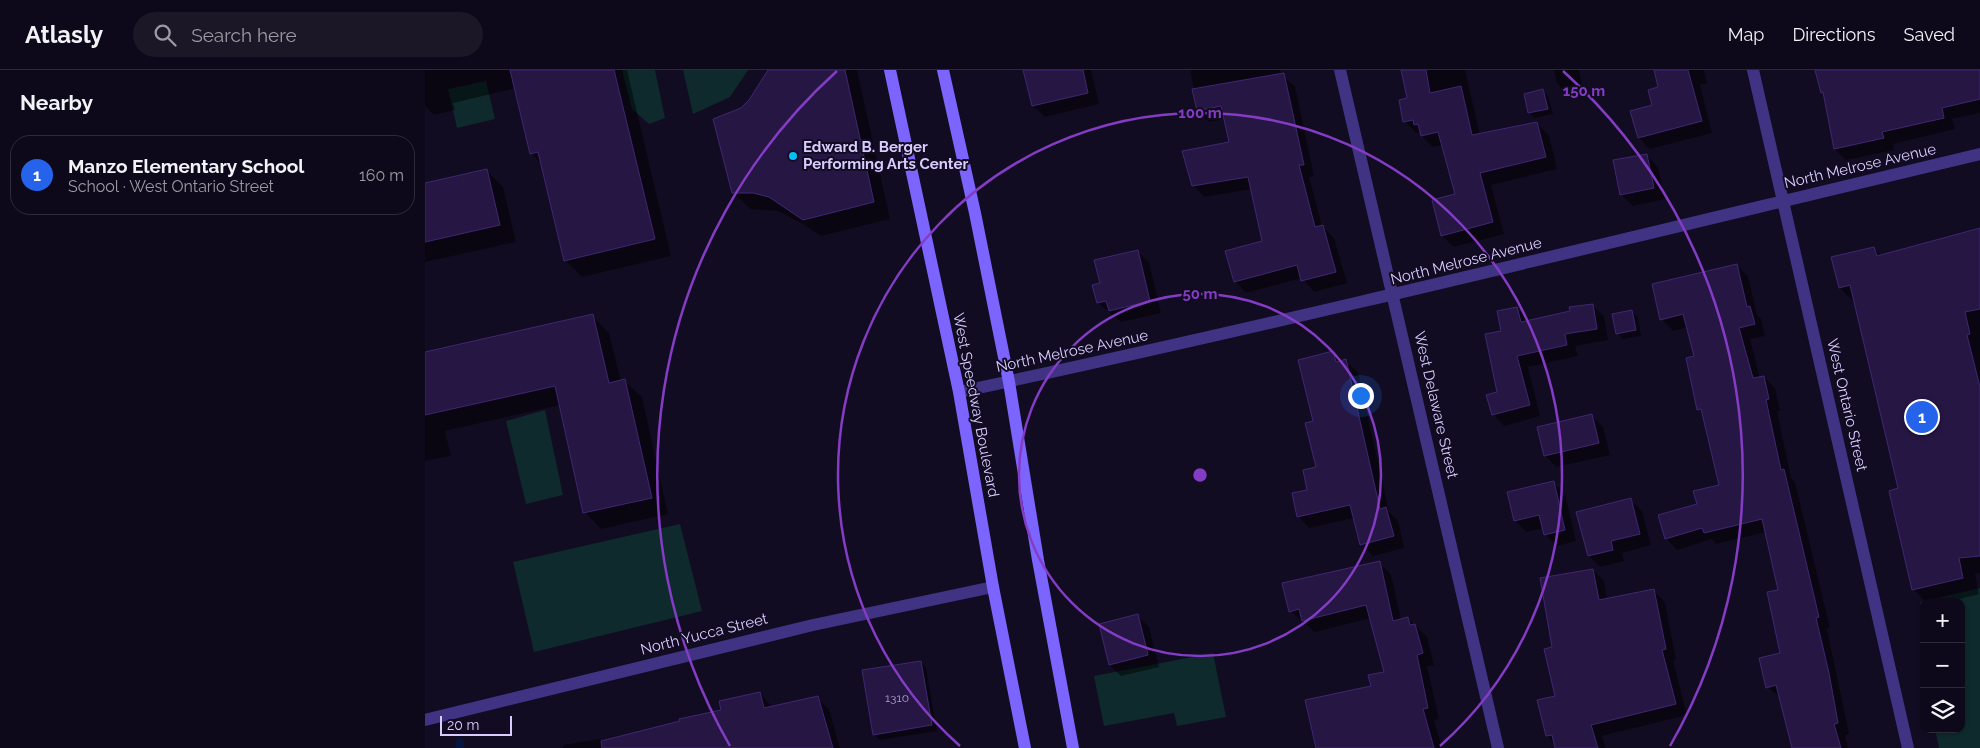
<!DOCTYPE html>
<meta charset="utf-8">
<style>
body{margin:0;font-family:Raleway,sans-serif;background:#1c1727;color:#f1f3f6}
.controls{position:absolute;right:15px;bottom:15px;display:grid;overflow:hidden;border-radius:10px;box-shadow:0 1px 4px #0004}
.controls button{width:45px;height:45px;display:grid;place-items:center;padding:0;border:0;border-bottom:1px solid #2e2a39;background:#0e091a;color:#f1f3f6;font:25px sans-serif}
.scale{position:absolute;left:15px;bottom:12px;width:72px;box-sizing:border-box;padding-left:5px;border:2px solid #d9cdff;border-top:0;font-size:14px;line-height:18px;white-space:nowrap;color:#d9cdff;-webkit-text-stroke:4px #120c22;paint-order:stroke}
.you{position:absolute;left:935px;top:325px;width:18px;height:18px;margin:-12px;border:4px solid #fff;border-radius:50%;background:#1a73e8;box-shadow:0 0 0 8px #1a73e833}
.badge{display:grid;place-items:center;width:32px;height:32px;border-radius:50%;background:#2563eb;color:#fff;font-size:16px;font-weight:700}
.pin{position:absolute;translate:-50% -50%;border:2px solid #fff;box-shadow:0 1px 5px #0006}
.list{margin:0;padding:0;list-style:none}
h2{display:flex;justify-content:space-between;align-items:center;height:65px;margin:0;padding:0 20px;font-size:21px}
h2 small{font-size:16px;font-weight:400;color:#9b9aa2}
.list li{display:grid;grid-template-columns:32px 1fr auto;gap:15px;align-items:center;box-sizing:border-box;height:80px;margin:0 10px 10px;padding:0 10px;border:1px solid #2e2a39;border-radius:20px}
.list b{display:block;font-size:19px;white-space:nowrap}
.list p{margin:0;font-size:16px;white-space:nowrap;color:#9b9aa2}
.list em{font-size:16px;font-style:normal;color:#9b9aa2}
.icon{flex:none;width:28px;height:28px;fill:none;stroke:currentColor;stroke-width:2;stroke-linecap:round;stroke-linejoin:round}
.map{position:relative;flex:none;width:1555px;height:678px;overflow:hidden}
header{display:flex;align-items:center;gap:30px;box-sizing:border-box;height:70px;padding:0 25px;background:#0e091a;border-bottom:1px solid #2e2a39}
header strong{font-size:24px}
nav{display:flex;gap:28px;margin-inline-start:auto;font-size:18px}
.search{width:350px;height:45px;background:#1c1727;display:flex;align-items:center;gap:12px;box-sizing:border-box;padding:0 18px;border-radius:28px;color:#9b9aa2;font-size:19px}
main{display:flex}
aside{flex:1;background:#0e091a}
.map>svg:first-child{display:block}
</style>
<header>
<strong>Atlasly</strong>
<div class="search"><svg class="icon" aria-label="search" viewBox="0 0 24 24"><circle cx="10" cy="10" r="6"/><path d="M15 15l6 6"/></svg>Search here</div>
<nav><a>Map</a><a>Directions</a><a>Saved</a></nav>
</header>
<main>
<aside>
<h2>Nearby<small></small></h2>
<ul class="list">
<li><span class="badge">1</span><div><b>Manzo Elementary School</b><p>School · West Ontario Street</p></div><em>160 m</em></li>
</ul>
</aside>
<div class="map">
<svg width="1555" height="678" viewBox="0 0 1555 678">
<rect width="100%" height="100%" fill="#120c22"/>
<path fill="#0e2a2c" d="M197,0h33l10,48 -16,6 -17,-15z
M258,0h65l-18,27 -37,17z
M61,11l9,38 -38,9 -9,-39z
M120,340l18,85 -37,9 -20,-83z
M255,454l22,87 -168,41 -21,-90z
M1555,518v160h-41l-4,-19h26v-127h-37v16l-4,-16z
M788,583l13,64 -49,9 -3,-13 -70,13 -10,-50z"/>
<path fill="#0007" d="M0,0h202l44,186 -89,21 -17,-17 -22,-95 -12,-12 -15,-65 -63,15 2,7 -21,5 -9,-9z
M350,0h82l33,149 -69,17 -18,-12 -25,-13 -28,-2 -17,-17z
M600,0h66l8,34 -54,13 -12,-11z
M765,0h90l2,5 13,11 19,90 -5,1 13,49 12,12 13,45 -33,9 -12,-14 -56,15 -11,-12 29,-39 -12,-53 -48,8 -11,-12 37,-42 -5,-24 -16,3 -11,-11z
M977,0h63l15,65 57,-11 12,11 8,34 -66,16 13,49 -50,13 -12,-11 15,-42 -14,-49 -10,2 -11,-11 -1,-4 -5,1 -11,-12 3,-22z
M1129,0h25l3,15 -20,4 -5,-6z
M1230,0h49l3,13 -7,2 12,48 -62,16 -11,-11 21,-50z
M1392,0h163v43l-28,6 3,10 -62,15 1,6 -48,10 -11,-11 -11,-55z
M1118,21l5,5 5,18 -18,4 -6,-5z
M1222,86l11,11 7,32 -32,7 -12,-12z
M61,100l17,17 13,55 -91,20v-78z
M1555,159v344l-5,1 4,20 -31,8h-22l-13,-13 -13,-100 -44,-185 -16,-16 -7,-30 41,-10 8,8z
M712,181l12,11 12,51 -40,9 -23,-19 3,-19z
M1311,195l12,11 9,39 4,4 4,17 -15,3 10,39 4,-1 11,11 5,23h-3l14,67 4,4 35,146 -3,1 22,105 -4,1 3,13h-54l-13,-50 -14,-11 14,-33 -2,-63 -13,-59 -50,12 -4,-5 -35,11 -11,-12 54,-52 -16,-71 -5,-6 -3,-52 -8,-30 -15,4 -11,-12z
M1167,235l12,11 4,24 -33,6 3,10 -50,11 12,49 -36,10 -11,-12 6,-21 4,-61 14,-24 12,14z
M1207,242l6,5 3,19 -18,3 -6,-6z
M167,246l17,17 12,48h4l17,16 26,117 -67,15 -16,-17 -25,-107 -115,26 6,25 -26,5v-111l2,3z
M908,282l25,20 31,140 9,8 6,28 -31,8 -12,-12 -7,-26 -45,10 -11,-12 20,-48 -3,-46z
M1167,346l11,11 7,28 -54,12 -11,-12z
M1128,412l12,12 11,47 -19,5 -12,-11 -1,-7 -18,4 -11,-12z
M1206,430l11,11 9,34 -29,8 2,8 -24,6 -11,-11z
M954,493l12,11 10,46 7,-2 19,19 7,28 -7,1 12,53 -5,1 8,28h-96l26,-61 13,-14 -14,-55 -56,14 -25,-21z
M1168,500l11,11 3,19 47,-9 11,11 11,58 -3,1 14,54 -85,21 4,12h-49l-10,-13 9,-38 -2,-49z
M712,545l12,12 10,40 -38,9 -11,-11z
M496,592l5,6 11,63 -57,9 -6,-5z
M335,623l12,14 45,-9 12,11 11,39h-277v-3l36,-6 4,3 119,-31z"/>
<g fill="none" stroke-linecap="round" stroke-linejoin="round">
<path stroke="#061441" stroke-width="8" d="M35,672v6"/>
</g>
<path fill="#261644" stroke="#3f2772" d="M85,0h104l41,169 -91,22 -26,-109 -8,2z
M343,0h77l29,132 -71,18 -34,-23 -16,-4h-21l-19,-74 28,-11 8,-8z
M598,0h60l5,23 -56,13z
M976,0h25l4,23 31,-7 11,49 65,-13 9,35 -66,16 13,49 -52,14 -9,-36 23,-6 -17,-62 -17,4 -3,-12 -4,1 -1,-5 -10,2 -4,-22 8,-2z
M1229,0h34l14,51 -64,17 -8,-27 22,-6 -4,-15 10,-3z
M1390,0h165v29l-38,9 2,10 -62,14 2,6 -50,11 -11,-57 -2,1z
M859,3l20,92h-5l16,62 8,-2 13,47 -35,9 -4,-16 -63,17 -9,-31 37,-10 -14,-64 -56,9 -10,-35 47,-9 -8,-36 -24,5 -5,-22z
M1118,19l5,20 -20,4 -4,-19z
M1222,84l7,34 -34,7 -7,-35z
M62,99l13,56 -75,17v-59z
M1555,158v81l-15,3 5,22 -3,1 13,52v169l-21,2 4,20 -51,12 -23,-99 9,-3 -48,-203 -11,3 -8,-31 43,-10 3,9z
M713,180l12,51 -41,10 -3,-10 -9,2 -5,-18 8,-2 -6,-23z
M1312,194l10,43 3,-1 5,18 -16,4 14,50 11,-2 5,23 -3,1 15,70 3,-1 35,148 -3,1 13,55 9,50 -4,1 7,24h-49l-16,-63 -10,3 -7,-30 21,-5 -13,-61 11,-2 -16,-71 -58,14 -2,-5 -37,11 -7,-24 39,-11 -4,-13 26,-6 -18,-76 -4,1 -11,-52 8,-2 -11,-42 -23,6 -8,-36z
M1168,234l4,25 -32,5 2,11 -50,11 13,49 -38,10 -6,-20 11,-3 -12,-58 16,-3 -4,-20 20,-4 4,15 49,-11 -1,-4z
M1207,240l4,20 -20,4 -4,-20z
M168,244l16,69 16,-4 27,119 -69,15 -28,-127 -130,29v-63z
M908,281l3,11 10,-3 34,150 6,-2 8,29 -34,9 -10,-40 -53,12 -5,-24 15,-3 -4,-20 13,-3 -11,-44 8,-2 -15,-61z
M1167,344l7,29 -55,13 -7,-29z
M1129,411l11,49 -21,5 -5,-20 -25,6 -7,-29z
M1206,428l9,36 -29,7 2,9 -25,6 -12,-44z
M955,491l13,60 15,-4 2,8 5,-1 8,29 -6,2 11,53 -5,1 11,39h-118l-11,-48 66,-14 -3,-11 16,-3 -18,-67 -64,16 -3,-12 -10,3 -7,-29z
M1168,499l6,31 55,-11 12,60 -4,1 14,54 -85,21 7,23h-43l-3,-13 -6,1 -9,-36 18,-4 -11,-47 8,-2 -12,-69z
M713,544l10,41 -39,10 -10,-41z
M496,591l11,64 -59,10 -11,-65z
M335,622l4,16 54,-12 15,52h-231l-1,-7 79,-20 -1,-2 42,-9 -2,-9z"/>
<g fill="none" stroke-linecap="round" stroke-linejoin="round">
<path stroke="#413384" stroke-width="12" d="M915,0l158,678
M1328,0l155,678
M534,322c342,-73 681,-157 1021,-238
M0,650l388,-95 180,-38"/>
<path stroke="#7c64ff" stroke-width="12" d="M465,0l69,322 34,195 32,161
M518,0l32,143 34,169 29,178 35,188"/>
</g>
<g fill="none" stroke="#843cc5" stroke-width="2.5">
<circle cx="775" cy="405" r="181"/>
<path d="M535 676A362 362 0 1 1 1015 676"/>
<path d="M305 676A543 543 0 0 1 412 1M1138 1A543 543 0 0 1 1245 676"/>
</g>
<circle fill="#00bff8" stroke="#120c22" stroke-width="2" cx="368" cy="86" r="5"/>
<g text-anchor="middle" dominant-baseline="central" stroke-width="4" stroke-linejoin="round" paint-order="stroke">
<g font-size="12" fill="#ac9fd0">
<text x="472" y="628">1310</text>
</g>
<g font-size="15" font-weight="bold" fill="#d9cdff" stroke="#120c22" text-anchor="start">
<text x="378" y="77">Edward B. Berger<tspan x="378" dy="17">Performing Arts Center</tspan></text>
</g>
<g font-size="15" fill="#d9cdff" stroke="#120c22">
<text transform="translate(1435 96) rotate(-13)">North Melrose Avenue</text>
<text transform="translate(1041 191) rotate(-14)">North Melrose Avenue</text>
<text transform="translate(647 281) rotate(-12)">North Melrose Avenue</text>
<text transform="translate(551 335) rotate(79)">West Speedway Boulevard</text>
<text transform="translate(1011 335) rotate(77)">West Delaware Street</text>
<text transform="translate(1422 335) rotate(77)">West Ontario Street</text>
<text transform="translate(279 564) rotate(-14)">North Yucca Street</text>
</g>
</g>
<circle cx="775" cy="405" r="8" fill="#843cc5" stroke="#120c22" stroke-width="2.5"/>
<g font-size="15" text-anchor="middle" font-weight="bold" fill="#843cc5" stroke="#120c22" stroke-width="4" stroke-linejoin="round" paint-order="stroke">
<text x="1159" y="26">150 m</text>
<text x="775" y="48">100 m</text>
<text x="775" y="229">50 m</text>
</g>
</svg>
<div class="controls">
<button>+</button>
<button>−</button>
<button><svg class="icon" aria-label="layers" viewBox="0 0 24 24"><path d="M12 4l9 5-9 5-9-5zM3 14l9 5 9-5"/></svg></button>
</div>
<div class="scale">20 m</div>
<div class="you"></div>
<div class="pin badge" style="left:1497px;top:347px">1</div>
</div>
</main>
